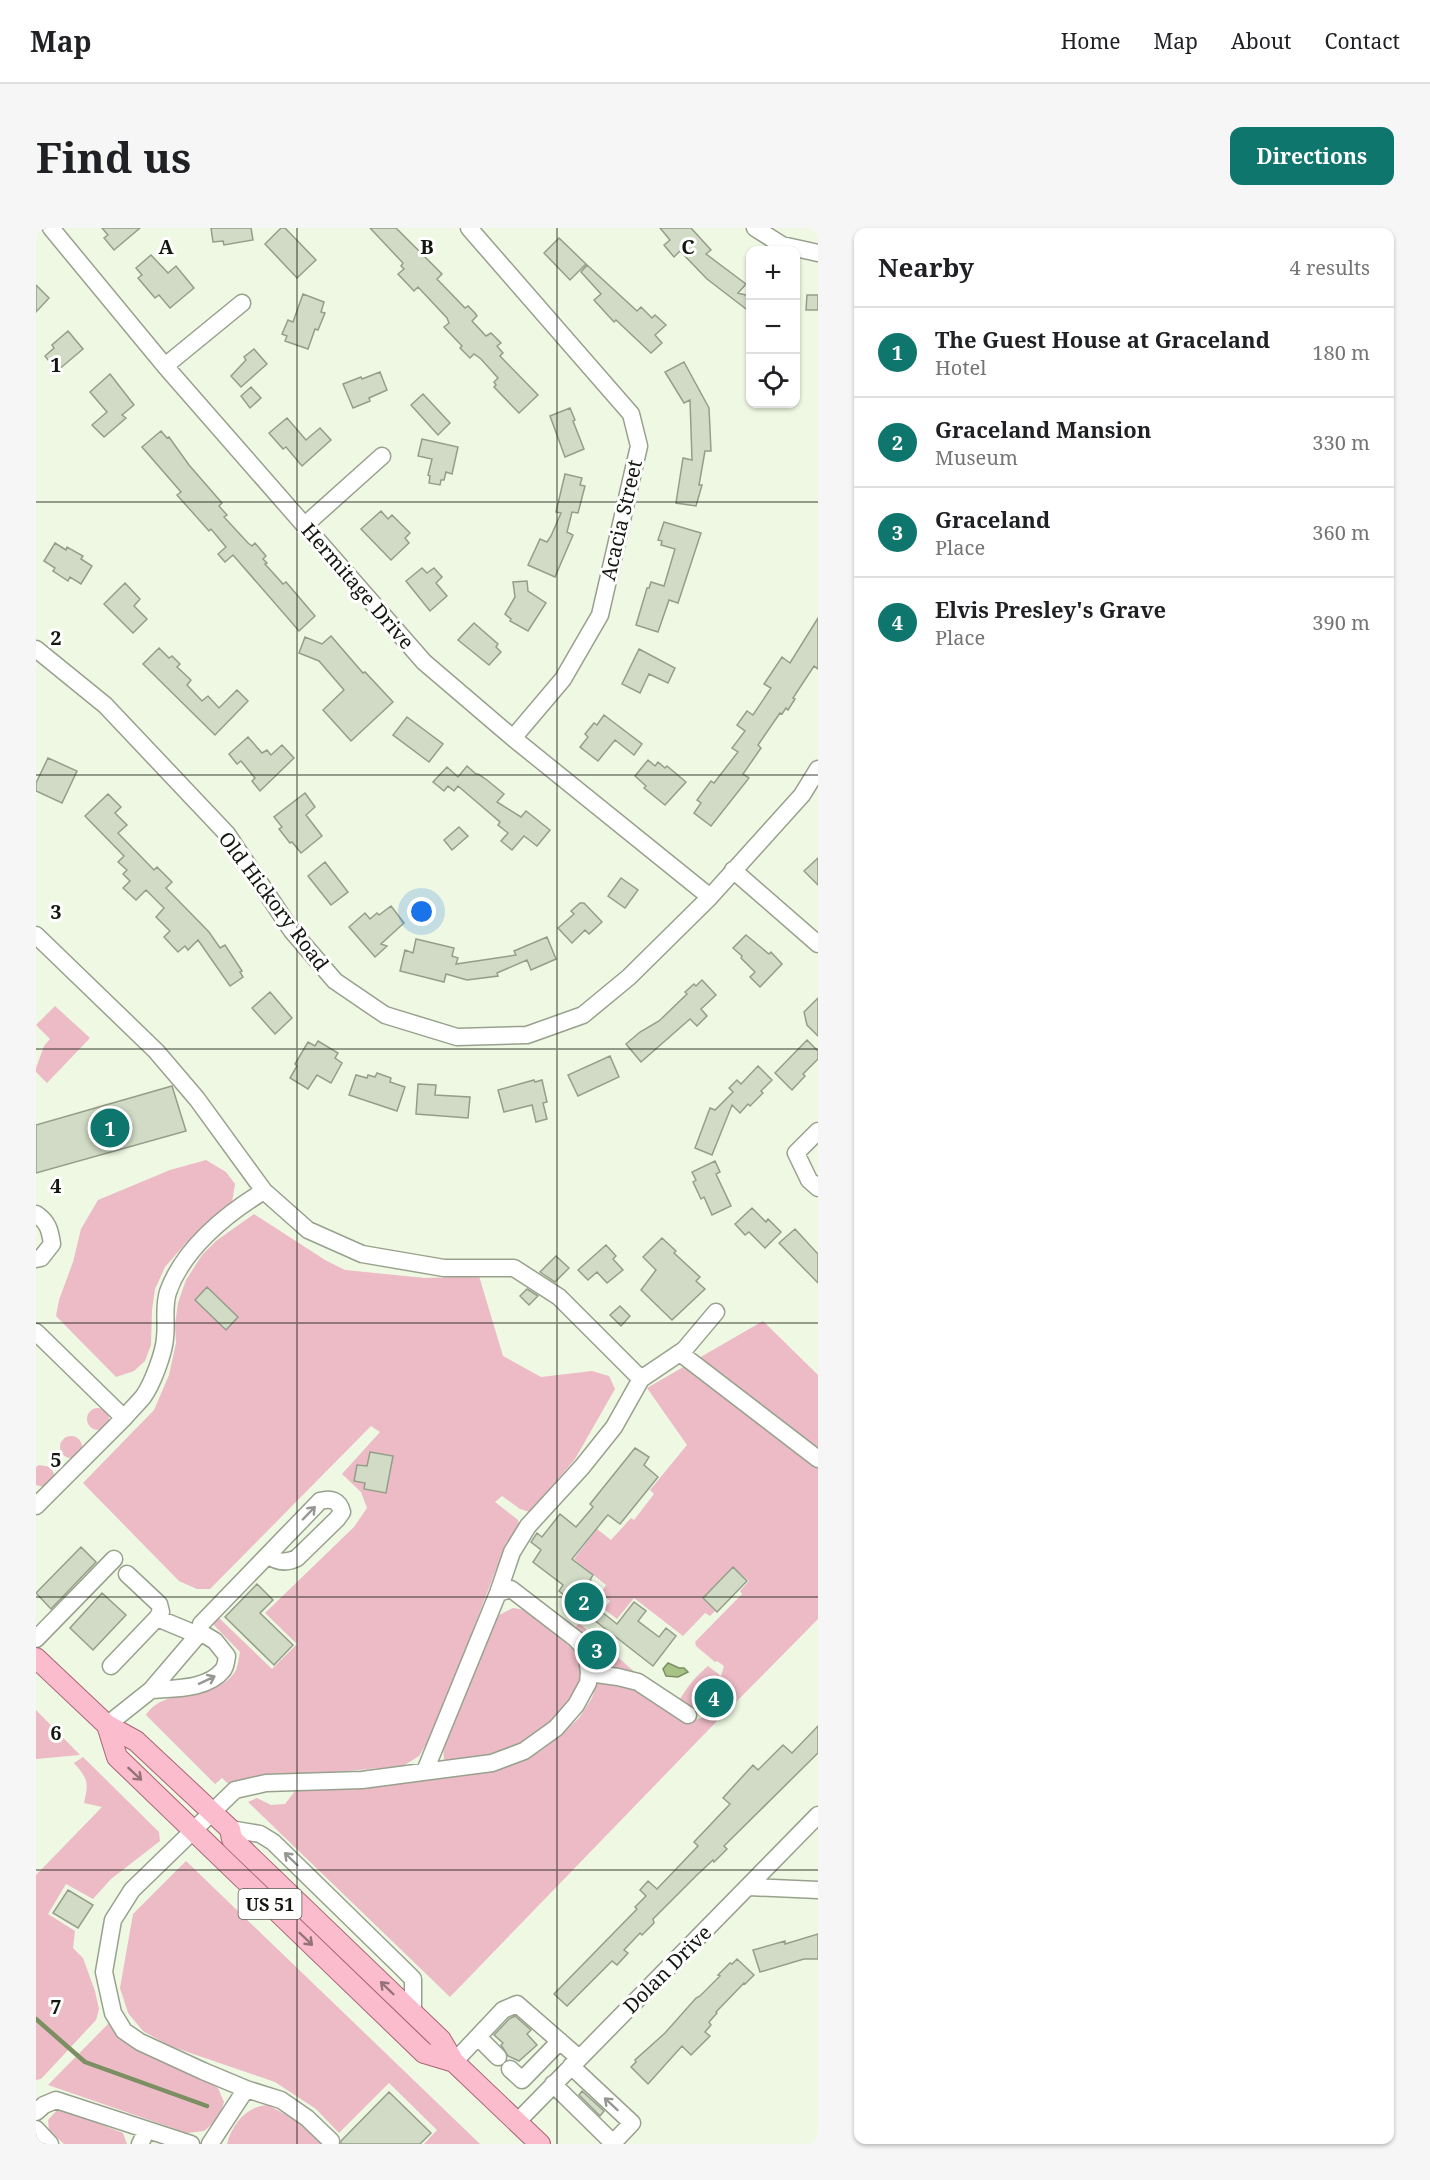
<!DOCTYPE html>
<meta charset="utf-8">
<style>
body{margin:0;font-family:"Noto Serif",serif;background:#f6f6f6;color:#202124}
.controls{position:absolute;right:18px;top:18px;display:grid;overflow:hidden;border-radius:12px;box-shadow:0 2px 4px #0004}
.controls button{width:54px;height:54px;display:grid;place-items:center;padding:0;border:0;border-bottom:2px solid #e0e0e0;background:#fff;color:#202124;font:30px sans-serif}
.you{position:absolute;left:386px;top:684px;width:21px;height:21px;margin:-15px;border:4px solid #fff;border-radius:50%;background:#1a73e8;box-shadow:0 0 0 9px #1a73e833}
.badge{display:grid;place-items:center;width:39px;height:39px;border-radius:50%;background:#0f766e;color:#fff;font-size:20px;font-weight:700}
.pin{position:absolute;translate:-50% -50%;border:3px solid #fff;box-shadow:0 2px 6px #0006}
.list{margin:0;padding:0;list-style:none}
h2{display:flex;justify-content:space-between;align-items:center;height:78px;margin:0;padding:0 24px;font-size:26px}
h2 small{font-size:20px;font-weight:400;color:#757577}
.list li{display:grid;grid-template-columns:39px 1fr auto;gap:18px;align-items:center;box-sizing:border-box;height:90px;padding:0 24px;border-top:2px solid #e0e0e0}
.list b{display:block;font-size:22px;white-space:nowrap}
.list p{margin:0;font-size:20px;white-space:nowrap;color:#757577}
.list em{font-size:20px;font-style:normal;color:#757577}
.icon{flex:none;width:33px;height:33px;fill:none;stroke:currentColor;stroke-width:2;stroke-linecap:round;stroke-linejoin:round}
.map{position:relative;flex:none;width:782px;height:1916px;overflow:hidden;border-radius:12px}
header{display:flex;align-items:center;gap:36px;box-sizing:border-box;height:84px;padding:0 30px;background:#fff;border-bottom:2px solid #e0e0e0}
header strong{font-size:28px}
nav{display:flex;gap:33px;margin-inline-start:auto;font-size:21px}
.intro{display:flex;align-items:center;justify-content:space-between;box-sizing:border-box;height:144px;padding:0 36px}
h1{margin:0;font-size:42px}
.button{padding:15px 27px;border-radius:12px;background:#0f766e;color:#fff;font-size:21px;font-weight:700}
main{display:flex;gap:36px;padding:0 36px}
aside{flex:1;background:#fff;border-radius:12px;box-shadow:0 2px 4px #0004}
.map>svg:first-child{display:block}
</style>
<header>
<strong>Map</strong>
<nav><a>Home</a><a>Map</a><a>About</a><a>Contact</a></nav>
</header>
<div class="intro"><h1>Find us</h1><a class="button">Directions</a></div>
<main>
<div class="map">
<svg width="782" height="1916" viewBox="0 0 782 1916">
<rect width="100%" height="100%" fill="#eef8e2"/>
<path fill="#ecbbc6" d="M19,778l35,32 -43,45 -11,-11v-4l8,-22 6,-7 -14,-14z
M170,932l20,12 9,12 -3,18 -47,42 -20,23 -10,22 -3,21 -1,35 -6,16 -11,10 -18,6 -60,-61 3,-16 14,-38 8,-33 17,-29 72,-30z
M218,986l71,46 20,10 80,8 54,-2 24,80 38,21 51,-6 17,5 6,13 -40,70 -45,53 -10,-3 -18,-13 -7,6 23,18 2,7 -14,16 -71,187 -16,26 -16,10 -67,6 -66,3 -40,10 -8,-7 -7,6 -69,-69c19,-30 74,-14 90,-45 2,-5 3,-13 4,-18l-29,-30 6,-6 55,53 25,-25 -32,-31 89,-86 13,-19 -6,-16 -19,-18 38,-42 -9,-6 -161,163h-13l-18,-8 -96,-98 71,-73 15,-35 7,-32 -1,-18 3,-22 8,-23 16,-25 14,-14z
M727,1093l55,54v244l-83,84 -10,-4 -1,7 -13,8 -33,-11c8,-15 17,-26 30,-37l13,10 3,-10 -7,-5 -2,1 -19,-16 -1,-4 47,-48 -2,-3 9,-10 -16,-14 -31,31 13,13 -5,5 -5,-3 -22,23 -49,-38 -17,21 -13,-10 6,-8 -9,-8 5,-8 -32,-26 23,-30 14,11 20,-22 3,2 20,-26 -4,-4 37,-45 -40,-57z
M51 1191a11 11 0 1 1 22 0a11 11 0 1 1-22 0Z
M24 1219a11 11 0 1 1 22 0a11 11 0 1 1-22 0Z
M3,1237l12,2 4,10 -11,10 -8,-2v-18z
M477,1380l13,2 53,44 4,17 -8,25 -26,31 -39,25 -61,10 -5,-3 -1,-13 50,-121 6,-10z
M543,1395l109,96 7,1 16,-5 6,6 -267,276 -202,-195 9,-4 14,7 14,-1 11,-14 5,-2 192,-16 46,-20 20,-15 20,-19 13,-20 6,-21 -24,-48z
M0,1482l44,45 -44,4z
M47,1529l76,75 1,9 -49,38 -18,20 -27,-15 -18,30 27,17 -2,17 10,10 12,33 4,18 -3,11 -55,59 -5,1v-205l66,-68 -18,-4c5,-21 4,-24 -10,-40z
M150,1633l294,283h-56l13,-14 -48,-47 -50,50 -23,-24 -41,-27 -105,-36 -27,-15 -15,-18 -8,-25 13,-74z
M73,1795l26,26 66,28 17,11 6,14 -5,16 -15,13 -17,2 -139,-48z
M232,1877l38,21 19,18h-98c5,-20 20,-38 41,-39z
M23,1880l64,25 4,11h-63l-15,-14 -1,-10z"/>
<path fill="#a9c385" stroke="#7c8f62" stroke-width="1.5" d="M632,1435l11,5h5l4,4 -10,5 -12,-1 -3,-7z"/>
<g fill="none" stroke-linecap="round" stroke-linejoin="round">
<path stroke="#7c8f62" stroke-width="4.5" d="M0,1791l49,43 122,44"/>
</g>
<path fill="#d1dbc5" stroke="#959e8a" stroke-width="1.5" d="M66,0h38l-26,22 -10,-12 4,-3z
M175,0h40l2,12 -29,5 -1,-4 -10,1z
M245,0h4l31,32 -19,18 -32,-34z
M334,0h26l46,46 -5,5 28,29 3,-2 7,7 2,3 -5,5 14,15 5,-3 10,10 -4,3 6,7 -3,3 38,39 -19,18 -25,-26 2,-2 -2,-3 4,-4 -17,-19 -7,-5 -4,4 -10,-10 2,-2 -18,-19 5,-4 -2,-5 -29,-31 -4,4 -16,-17 6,-5 -3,-3 2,-3z
M624,0h31l20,22 -5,4 40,30 -8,9 12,3v16l-43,-33 -27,-28 -6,6 -10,-12 6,-5z
M523,10l27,26 -16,16 -26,-27z
M115,27l17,18 8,-7 18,22 -24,20 -11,-13 -4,3 -17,-20 4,-3 -6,-7z
M551,37l50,46 4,-4 11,11 3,-3 11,10 -11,10 7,8 -11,10 -35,-33 -2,2 -20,-22 7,-6 -20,-22z
M0,57l13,13 -13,14z
M267,66l21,8 -3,10 4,1 -7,17 -3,-1 -7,20 -23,-8 2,-5 -5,-2 6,-14 5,2z
M771,67h11v15h-12z
M32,103l15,18 -26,22 -12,-15 9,-8 -2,-3z
M218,121l13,15 -26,23 -10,-11 15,-16 -2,-3z
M648,134l25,46 2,43h-6l-6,34h3l-6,21 -20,-3 7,-45 9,2 -2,-60 -6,3 -19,-31z
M344,144l7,18 -18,8 1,3 -17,7 -10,-24 18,-7 1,2z
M74,146l24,31 -12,10 4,3 -22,19 -12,-12 15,-13 -17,-20z
M215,159l10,11 -11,10 -9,-12z
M387,166l27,29 -12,12 -27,-30z
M534,180l5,12 -2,1 11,28 -19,8 -15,-41z
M251,190l19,22 14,-12 11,12 -29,26 -16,-19 -3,2 -14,-16z
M125,203l6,7 2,-1 20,28 33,38 -3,3 8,9 -3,2 24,26 4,3 3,-3 11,13 -3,3 4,4 -2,1 18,20 3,-2 29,34 -16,15 -66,-76 -8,7 -7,-8 8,-7 -15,-18 -2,2 -32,-36 4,-3 -39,-45z
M386,211l36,8 -6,27 -6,-2 -2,8h-3l-1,5 -11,-2 1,-7 -2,-1 4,-16 -14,-3z
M529,246l17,4 -2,7 5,1 -7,27 -6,-1 -5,20 6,3 -18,42 -27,-12 12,-26 7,3 4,-6 10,-23 -5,-1z
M345,283l7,8 4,-4 18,18 -5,5 4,5 -18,17 -30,-31z
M628,294l37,11 -23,70 -9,-3 -11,32 -22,-7 11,-37h2l2,-6 13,4 11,-37 -14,-4 1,-4 -4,-1z
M19,315l11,7 1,-3 16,9 -2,3 11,7 -11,18 -11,-7 -2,4 -15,-10 2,-3 -11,-7z
M386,340l5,5 7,-5 8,9 -6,6 11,13 -17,15 -24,-30z
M491,353l1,10 18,12 -18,28 -18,-10 1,-2 -6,-5 10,-17 -2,-15z
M89,355l15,16 -6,7 13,13 -14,14 -29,-29z
M782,390v51l-4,-3 -21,32 2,1 -7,11 -2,-2 -4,6 -2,-1 -22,32 3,3 -18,26 6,4 -38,48 -17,-13 7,-10 -4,-3 14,-19 3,2 24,-31 -6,-4 13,-17 -8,-6 10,-14 6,4 18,-27 -7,-4 18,-27 8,6z
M438,395l24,21 -2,3 5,5 -12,13 -31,-25z
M295,408l32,37 2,-1 28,30 -42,39 -28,-31 21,-20 -25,-29 -20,-8 6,-16 17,7z
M123,420l10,10 3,-2 8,8 -3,3 14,13 -4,5 15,16 6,-5 11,12 18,-18 11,11 -33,34 -72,-71z
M603,421l36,19 -7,15 -19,-9 -9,19 -18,-9z
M568,487l38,29 -8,11 -19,-15 -17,21 -18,-14 8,-10 -3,-3 9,-11 3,2z
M371,489l36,27 -14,18 -36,-27z
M212,509l14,16 5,-3 4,5 11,-10 12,13 -34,33 -8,-10 3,-3 -14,-17 -4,3 -8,-10z
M12,530l29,13 -15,32 -26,-12v-8z
M612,532l7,6 3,-4 7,6 2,-2 19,16 -21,23 -21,-17 2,-2 -11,-10z
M431,538l9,8h2l9,6 17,14 -7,8 24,15 5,-6 24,19 -13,16 -13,-10 -12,14 -11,-9 7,-8 -10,-8 2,-3 -42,-36 -4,5 -6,-5 -4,5 -11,-9 14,-15 11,10z
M269,565l10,14 -9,8 16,21 -21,17 -9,-11 -2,1 -11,-14 3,-2 -8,-10z
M72,566l13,13 -6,6 12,12 -9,8 36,37 3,-3 15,15 -6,6 43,44 11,16 5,-3 17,26 -2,1 3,5 -13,9 -32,-46 -10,10 -3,-4 -7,6 -14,-15 6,-6 -14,-14 8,-9 -18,-18 -10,10 -13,-12 7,-7 -7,-7 4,-4 -9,-8 6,-6 -39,-40z
M423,599l9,9 -16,14 -8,-10z
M782,630v27l-14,-14z
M289,634l23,30 -17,13 -23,-29z
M585,650l17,12 -13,18 -17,-12z
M544,675h4l18,19 -13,12 -4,-4 -13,13 -14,-15 16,-14 -3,-3z
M355,678l13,17 -23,21 6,2 -12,11 -26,-30 16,-14 5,6 7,-6 2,2z
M710,707l23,19 2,-2 11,12 -22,23 -10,-10 5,-5 -14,-14 1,-2 -9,-8z
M511,709l9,22 -25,11 -4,-10 -30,13 1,3 -31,4 -21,-6 -2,8 -44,-11 5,-21 8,3 3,-14 38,9 -2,8 6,2 -2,6 60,-9 -2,-4z
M666,752l14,15 -15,14 6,7 -10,10 -7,-7 -49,43 -15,-18 14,-12 19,-11 28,-27 -2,-2 9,-8 2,2z
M234,764l22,26 -17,16 -23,-26z
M782,770v38l-11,-11 -3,-13z
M771,812l11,11v8l-15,15 2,2 -13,14 -17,-17z
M282,813l20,12 -3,5 7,5 -11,20 -14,-8 -9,14 -18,-11 7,-12 -2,-2 13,-22 7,4z
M574,828l9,21 -41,19 -10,-21z
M722,838l14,14 -11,11 2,2 -13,13 -2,-2 -8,9 -8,-8 -20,50 -17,-7 15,-40 5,2 18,-18 -4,-4 8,-8 4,4z
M341,845l14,5 -1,4 15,5 -8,24 -48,-16 7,-20 11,3 1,-3 7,2z
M498,852l1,2 7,-2 5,22 -4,1 4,16 -11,3 -4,-17 -28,7 -6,-22z
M382,856l18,1 -1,10 35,2 -2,21 -52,-4z
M136,858l14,45 -150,42v-48z
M679,933l5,11 -4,2 15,32 -19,9 -8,-18 -3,2 -8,-17 3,-2 -4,-8z
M716,980l14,14 2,-3 13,13 -16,16 -16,-16 -4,3 -10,-11z
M759,1001l23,25v29l-39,-40z
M626,1010l14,13 -2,2 26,24 -4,4 9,8 -33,31 -31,-30 15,-20 -13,-13z
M570,1017l10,11 -3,3 10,11 -16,13 -10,-11 -9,8 -10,-10z
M520,1028l13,12 -14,14 -15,-10z
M171,1059l31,30 -12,13 -31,-30z
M491,1061l11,7 -9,9 -9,-9z
M584,1078l10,10 -9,10 -11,-11z
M599,1220l14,9 -5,8 14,12 -38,47 -12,-9 -2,2 -34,42 21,16 -3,5 10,9 -3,5 8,7 -7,8 19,15 17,-22 12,9 -8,10 21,16 7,-9 10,8 -23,30 -73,-57 -3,4 -10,-7 4,-5 -12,-10 4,-6 -30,-23 8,-12 -10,-8 6,-9 5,4 18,-23 16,13 17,-20 -3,-3z
M334,1224l23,4 -7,37 -22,-4 1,-6 -11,-2 3,-16 10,1z
M45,1319l15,15 -45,47 -15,-16z
M697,1339l14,14 -30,31 -14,-14z
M221,1356l16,16 -13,13 33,32 -19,20 -49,-48z
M66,1365l24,22 -33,35 -23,-22z
M782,1498v27l-94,93 3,3 -13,13 -1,-2 -15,14 -45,45 1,4 -12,12 -2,-2 -16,17 4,3 -11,12 -5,-4 -45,45 -13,-12 83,-85 -2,-2 11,-11 -6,-6 8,-9 9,8 41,-43 -4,-4 36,-38 -7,-6 30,-33 5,5 25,-25 9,8z
M32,1662l25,15 -15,23 -25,-15z
M782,1706v25h-14l-44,13 -7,-22 32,-9v3z
M701,1731l17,16 -9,9 -1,-1 -28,29 1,1 -8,9 2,3 -6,7 5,4 -19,19 -9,-9 -34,38 -17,-17 5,-5 -1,-2 30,-27 31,-35 4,-2 20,-20 -2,-1 12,-12 2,1z
M479,1788l16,14 -4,4 10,11 -18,16 -11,-5 -7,-11 2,-2 -9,-8 15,-16z
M546,1863l22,20 -4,5 -21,-21z
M353,1864l42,41 -11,11h-79v-3z"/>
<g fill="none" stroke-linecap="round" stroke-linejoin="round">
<g stroke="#98a18d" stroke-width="19">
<path id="minor" d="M15,0l114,138 259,296 89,76 197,159
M433,0l162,186 8,32 -39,169 -37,64 -50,59
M719,0l27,17 36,8
M129,138l77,-63
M269,297l77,-69
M0,421l69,56 122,129 65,97 43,50 50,34 72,22 70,-2 56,-20 46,-38 81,-80 92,-102 16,-26
M697,642l85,74
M0,707l120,116 41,48 67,92 44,39 54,24 82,14h70l45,29 82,82
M782,903l-22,22 13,27 9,8
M0,986c12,8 14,16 16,30l-11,14 -5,1
M0,1104l88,86 -88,88
M644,1125l138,106
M88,1190c6,-7 13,-14 19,-21 9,-12 21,-44 22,-59 2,-16 -2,-30 3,-46 15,-43 58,-78 96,-101
M91,1346l32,30 2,8 -4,6
M462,1365l14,-41 16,-26 54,-59 32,-40 27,-48 43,-29 32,-38
M0,1411l78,-80
M75,1438l46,-48 41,17h7l10,6 12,15c-1,5 -1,10 -4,14 -16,20 -50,18 -72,20
M553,1445l29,4 20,5 50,33
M71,1497l44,-35 47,-55 3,-11 119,-123c11,-3 19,-1 22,11l-5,7 -40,39c-10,5 -19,5 -29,-3
M194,1601l30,5 13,8 130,127 10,10v35
M712,1659l70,3
M442,1809l20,20
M418,1834l49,-52 14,-6 62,54
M535,1838l61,57 -20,21
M474,1841l12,11 38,-39
M517,1856l60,59
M0,1884l8,-7 12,-5 135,44
M481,1894l301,-307
M0,1901l14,15
M295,1913l-24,-23 -26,-18 -35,-11 -43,-18 -63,-29 -16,-11 -11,-18 -9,-41 9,-52 19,-30 103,-100 31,-7 96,-3 130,-17 32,-12 32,-23 20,-23 12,-22 1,-11 -3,-22 -10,-11 -65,-50 -13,4 -73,178
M104,1916l7,-14
M174,1916l36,-55"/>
</g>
<g stroke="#a96575" stroke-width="22">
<path id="major" d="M0,1430l71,67 29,16 94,88 2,10 209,201 13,22 86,82
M71,1497l10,32 307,296 30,9"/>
</g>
<use href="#minor" stroke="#fff" stroke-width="16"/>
<use href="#major" stroke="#fbbccd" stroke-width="20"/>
</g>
<defs><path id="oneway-shaft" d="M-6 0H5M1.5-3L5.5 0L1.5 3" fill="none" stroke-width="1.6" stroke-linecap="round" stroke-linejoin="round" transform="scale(1.5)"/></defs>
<g stroke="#959793">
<use href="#oneway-shaft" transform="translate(273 1285) rotate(-46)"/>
<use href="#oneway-shaft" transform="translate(171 1452) rotate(-25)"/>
<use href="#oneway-shaft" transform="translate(255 1631) rotate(-136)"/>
<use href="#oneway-shaft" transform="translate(575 1876) rotate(-137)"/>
</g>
<g stroke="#937278">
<use href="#oneway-shaft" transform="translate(99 1546) rotate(43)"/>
<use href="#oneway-shaft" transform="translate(270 1711) rotate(44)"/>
<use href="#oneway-shaft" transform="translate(351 1760) rotate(-136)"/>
</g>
<path fill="none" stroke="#14170f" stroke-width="1.5" stroke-opacity="0.55" d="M261,0v1916M521,0v1916M0,274h782M0,547h782M0,821h782M0,1095h782M0,1369h782M0,1642h782"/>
<g text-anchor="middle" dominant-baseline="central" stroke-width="6" stroke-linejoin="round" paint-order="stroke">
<rect fill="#fff" stroke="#5a5d57" stroke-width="1.5" x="202.5" y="1661" width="63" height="30" rx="4.5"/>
<g font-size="18" font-weight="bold" fill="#14170f">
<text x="234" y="1676">US 51</text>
</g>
<g font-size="20" fill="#14170f" stroke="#fff">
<text transform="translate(585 292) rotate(-77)">Acacia Street</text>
<text transform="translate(322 358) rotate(49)">Hermitage Drive</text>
<text transform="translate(238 673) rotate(53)">Old Hickory Road</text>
<text transform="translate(631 1741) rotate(-45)">Dolan Drive</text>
</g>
</g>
<g font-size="20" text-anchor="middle" font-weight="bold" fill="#14170f" stroke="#fff" stroke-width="6" stroke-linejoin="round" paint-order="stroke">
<text x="130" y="26">A</text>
<text x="391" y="26">B</text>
<text x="652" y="26">C</text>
<text x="20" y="144">1</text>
<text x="20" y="417">2</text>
<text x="20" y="691">3</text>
<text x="20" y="965">4</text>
<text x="20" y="1239">5</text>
<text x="20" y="1512">6</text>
<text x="20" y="1786">7</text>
</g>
</svg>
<div class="controls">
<button>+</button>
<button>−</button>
<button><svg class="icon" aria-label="locate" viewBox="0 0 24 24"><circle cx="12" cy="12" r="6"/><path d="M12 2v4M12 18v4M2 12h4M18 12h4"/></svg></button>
</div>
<div class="you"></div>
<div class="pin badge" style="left:74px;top:900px">1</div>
<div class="pin badge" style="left:548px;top:1374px">2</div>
<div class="pin badge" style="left:561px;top:1422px">3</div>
<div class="pin badge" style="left:678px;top:1470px">4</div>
</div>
<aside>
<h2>Nearby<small>4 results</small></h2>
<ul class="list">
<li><span class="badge">1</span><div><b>The Guest House at Graceland</b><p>Hotel</p></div><em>180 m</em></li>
<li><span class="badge">2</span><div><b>Graceland Mansion</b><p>Museum</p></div><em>330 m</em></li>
<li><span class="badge">3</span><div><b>Graceland</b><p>Place</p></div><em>360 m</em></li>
<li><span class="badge">4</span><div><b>Elvis Presley's Grave</b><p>Place</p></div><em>390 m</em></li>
</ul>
</aside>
</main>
